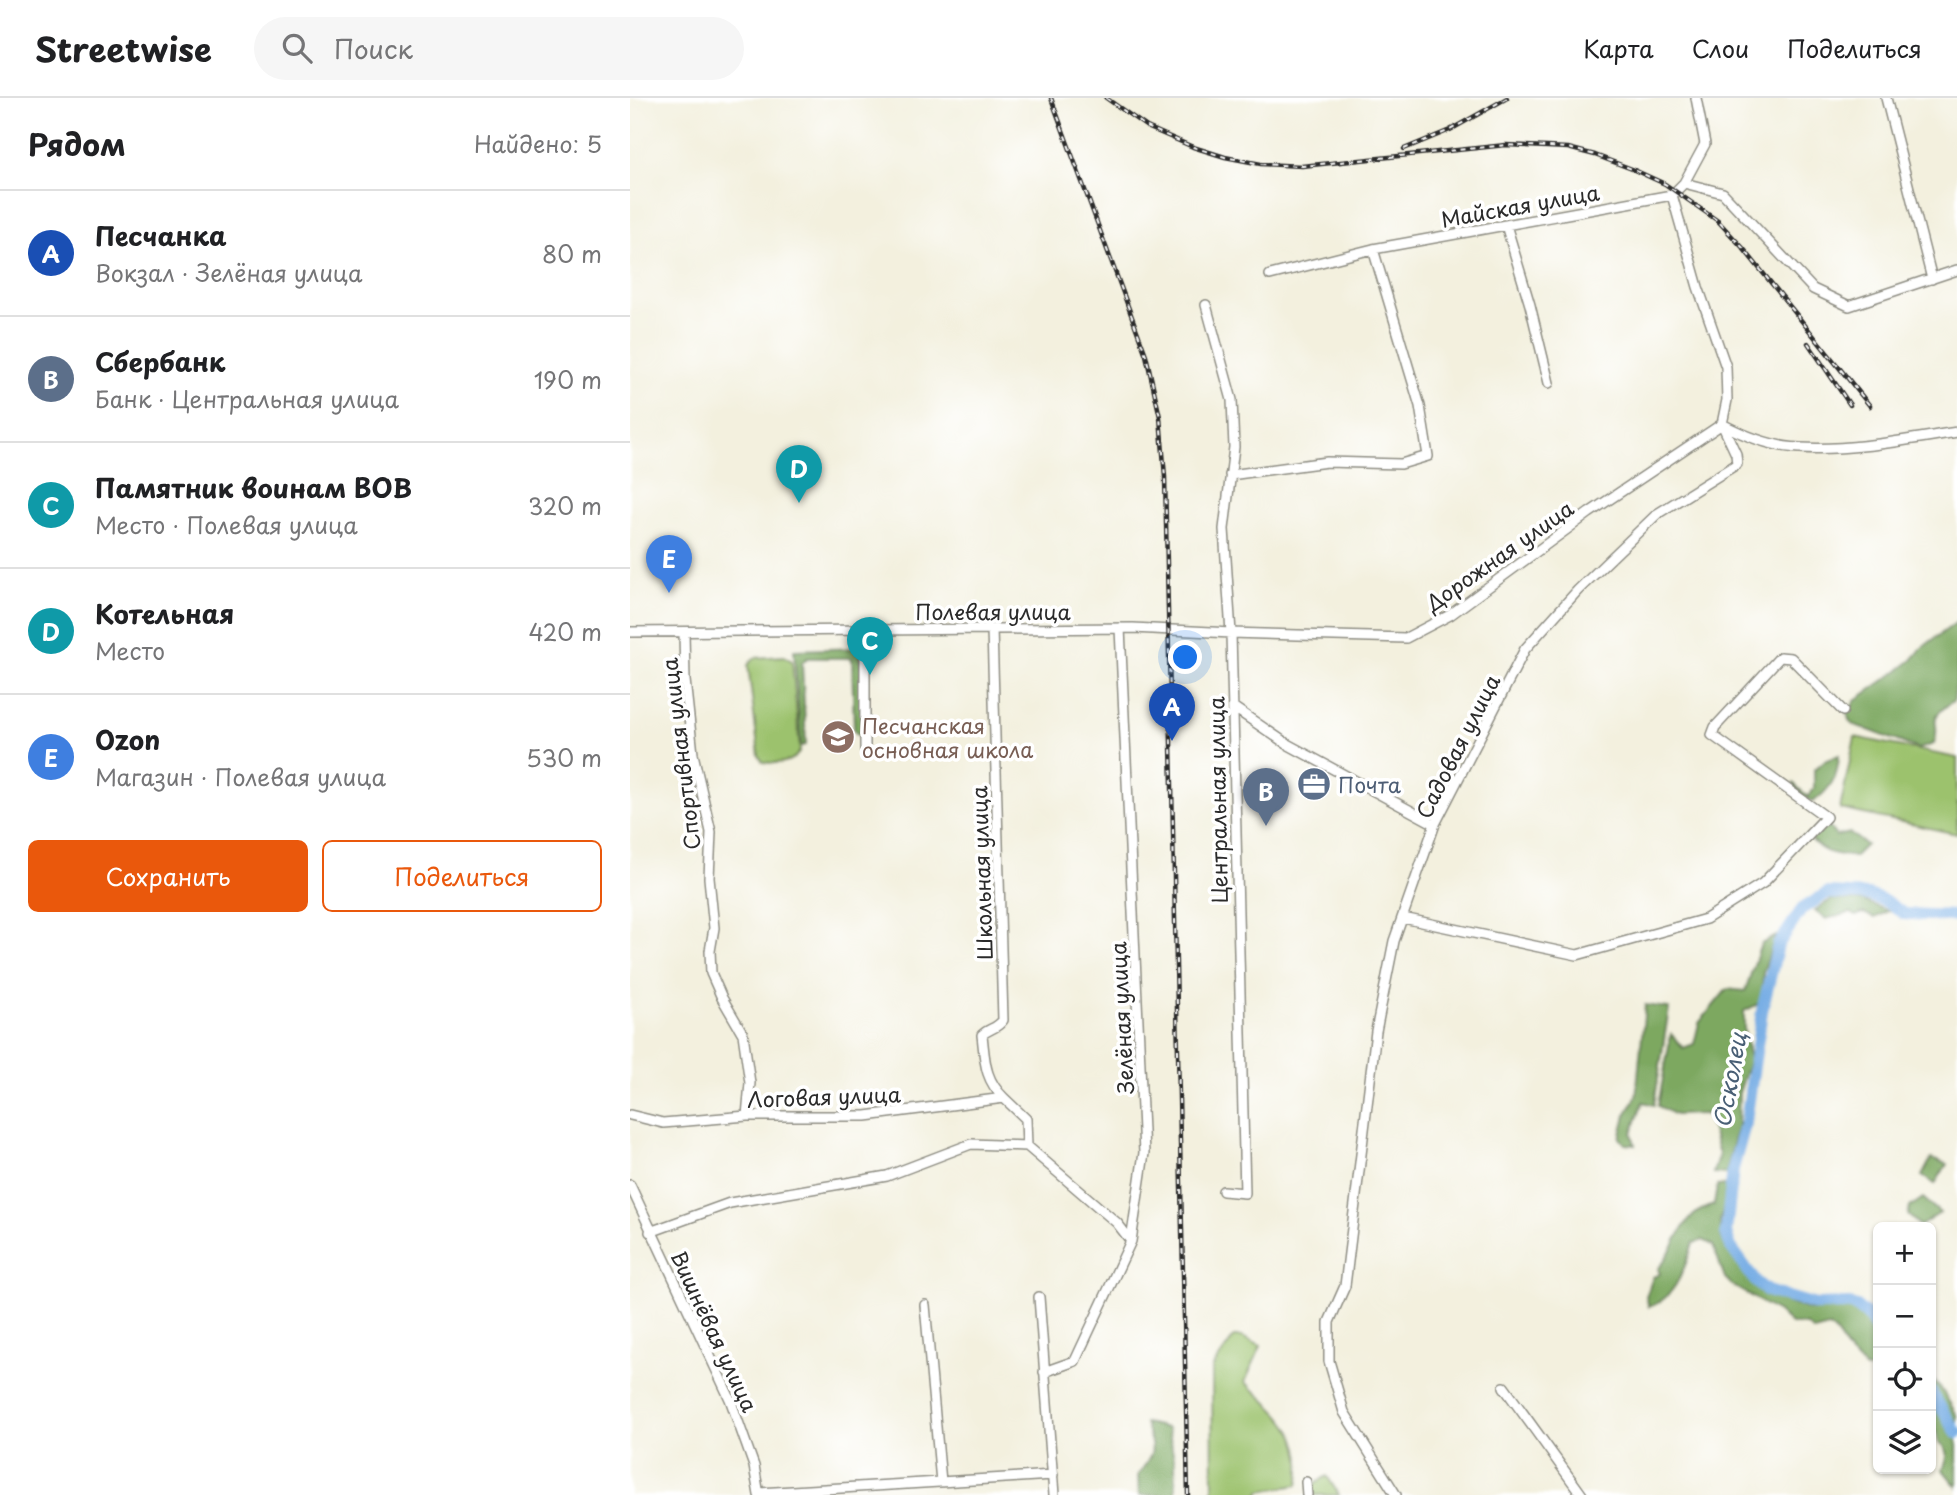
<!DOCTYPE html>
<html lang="ru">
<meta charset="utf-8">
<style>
body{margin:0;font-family:"Playpen Sans",sans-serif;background:#f6f6f6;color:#202124}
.controls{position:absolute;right:21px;bottom:21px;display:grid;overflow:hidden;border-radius:10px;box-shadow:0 2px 5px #0004}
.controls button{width:63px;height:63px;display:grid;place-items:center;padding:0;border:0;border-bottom:2px solid #e0e0e0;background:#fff;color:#202124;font:35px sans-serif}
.you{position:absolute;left:556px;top:560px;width:24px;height:24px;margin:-18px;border:5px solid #fff;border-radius:50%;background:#1a73e8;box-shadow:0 0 0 10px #1a73e833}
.badge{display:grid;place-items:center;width:46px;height:46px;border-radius:50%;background:#ea580c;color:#fff;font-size:23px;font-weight:700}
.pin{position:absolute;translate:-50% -58px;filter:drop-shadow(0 2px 4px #0008)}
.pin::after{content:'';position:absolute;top:37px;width:24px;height:21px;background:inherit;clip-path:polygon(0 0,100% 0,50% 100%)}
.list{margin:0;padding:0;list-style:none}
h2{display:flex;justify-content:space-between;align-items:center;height:91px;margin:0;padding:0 28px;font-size:30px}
h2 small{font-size:23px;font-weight:400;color:#757577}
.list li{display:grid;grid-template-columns:46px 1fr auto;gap:21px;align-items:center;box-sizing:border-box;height:126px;padding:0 28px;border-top:2px solid #e0e0e0}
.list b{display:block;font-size:26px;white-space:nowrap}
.list p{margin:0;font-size:23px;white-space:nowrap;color:#757577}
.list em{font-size:23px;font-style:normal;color:#757577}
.actions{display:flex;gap:14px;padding:21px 28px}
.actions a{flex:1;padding:16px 0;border:2px solid #ea580c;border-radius:10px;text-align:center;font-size:24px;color:#ea580c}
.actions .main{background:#ea580c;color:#fff}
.icon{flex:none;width:38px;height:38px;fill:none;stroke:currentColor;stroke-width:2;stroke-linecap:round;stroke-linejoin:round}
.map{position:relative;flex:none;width:1327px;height:1397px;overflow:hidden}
header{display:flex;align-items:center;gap:42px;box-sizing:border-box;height:98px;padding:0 35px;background:#fff;border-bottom:2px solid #e0e0e0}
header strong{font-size:33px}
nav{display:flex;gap:38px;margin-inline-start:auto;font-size:24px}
.search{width:490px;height:63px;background:#f6f6f6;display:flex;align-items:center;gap:18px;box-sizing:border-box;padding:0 24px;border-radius:38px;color:#757577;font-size:26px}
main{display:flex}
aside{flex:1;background:#fff}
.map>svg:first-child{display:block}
</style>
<header>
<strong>Streetwise</strong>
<div class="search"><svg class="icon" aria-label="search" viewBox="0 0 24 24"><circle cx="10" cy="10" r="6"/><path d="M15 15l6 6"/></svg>Поиск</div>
<nav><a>Карта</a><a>Слои</a><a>Поделиться</a></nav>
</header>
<main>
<aside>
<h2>Рядом<small>Найдено: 5</small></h2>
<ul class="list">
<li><span class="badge" style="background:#1a4fb4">A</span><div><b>Песчанка</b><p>Вокзал · Зелёная улица</p></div><em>80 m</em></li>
<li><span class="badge" style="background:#5c6f8a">B</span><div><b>Сбербанк</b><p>Банк · Центральная улица</p></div><em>190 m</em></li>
<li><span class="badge" style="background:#0f9aa8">C</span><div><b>Памятник воинам ВОВ</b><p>Место · Полевая улица</p></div><em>320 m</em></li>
<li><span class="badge" style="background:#0f9aa8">D</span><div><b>Котельная</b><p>Место</p></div><em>420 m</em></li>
<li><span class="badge" style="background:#3f7fe0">E</span><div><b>Ozon</b><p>Магазин · Полевая улица</p></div><em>530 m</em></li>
</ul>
<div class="actions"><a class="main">Сохранить</a><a>Поделиться</a></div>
</aside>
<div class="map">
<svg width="1327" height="1397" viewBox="0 0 1327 1397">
<rect width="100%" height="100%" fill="#fff"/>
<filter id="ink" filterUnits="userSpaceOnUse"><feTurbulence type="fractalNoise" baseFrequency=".0143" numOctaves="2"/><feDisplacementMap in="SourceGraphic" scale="14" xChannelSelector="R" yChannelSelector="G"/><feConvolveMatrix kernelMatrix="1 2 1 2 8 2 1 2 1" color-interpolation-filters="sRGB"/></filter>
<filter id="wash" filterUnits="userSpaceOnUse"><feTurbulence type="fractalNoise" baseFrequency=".00686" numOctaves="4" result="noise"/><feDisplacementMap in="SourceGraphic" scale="28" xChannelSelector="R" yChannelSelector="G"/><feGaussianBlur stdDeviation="1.57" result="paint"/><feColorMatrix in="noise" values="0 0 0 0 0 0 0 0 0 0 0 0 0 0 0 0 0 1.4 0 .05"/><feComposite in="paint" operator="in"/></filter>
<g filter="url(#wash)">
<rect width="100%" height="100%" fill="#f3f0de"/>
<path fill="#9cc26d" stroke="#64764c" stroke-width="2" d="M154,558l8,5 8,90c-7,13 -23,13 -37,11l-4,-6 -11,-91 6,-7z
M1225,639l102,21v76l-117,-25z
M604,1239h8l19,9 -16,36c34,31 64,52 53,103l-38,6 -1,4h-46l-1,-127z
M697,1378l12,19h-26l-1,-10z"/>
<path fill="#7da860" stroke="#546a46" stroke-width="2" d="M1327,524v51l-3,27c-32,24 -11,17 -20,44l-15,5 -67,-25 -5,-11 9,-13 43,-30 13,-10 11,-13z
M231,550l1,84 -3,3 -5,-4 -2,-73h-45l-5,5 4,82 -5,1 -7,-96z
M1209,657c-1,22 -8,34 -26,47l-10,-3 -10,-16 15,14 6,-9v-18l10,-9z
M1199,729l7,9 14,-3 16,12 -12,12c-20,-4 -28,-1 -43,-18l5,-9z
M1202,801l32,2 24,10 -13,7 -12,-5 -7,3 -5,-3 -25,6 -11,-9z
M1146,838l-13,37 -1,29 -18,9v19l6,29 -11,34 -1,32 -12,49 -13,-1 6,-19 -12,-40 -32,1 -17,-9 13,-72 12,14 11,-4 5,-21 28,-34 18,2 16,-47z
M1015,907l24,3 -15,97 -11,-3 -11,31 3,12 -10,-1 -5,-6 6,-23 10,-18z
M1301,1061l16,5 -12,20 -13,-8z
M1096,1087v17l-6,19 2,17 9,17 21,28 11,9 31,13 17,5 34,-3 11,2 8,4 14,23v33h-14c-4,-8 -6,-8 -12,-13 -10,-9 -10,-20 -23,-29l-15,4 -7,-6 -16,-1 -13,-12 -45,-26 -8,-8 -12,-33 -10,-5 -10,3c-8,25 -18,56 -44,64l-3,-10 7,-20 7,-3 -2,-5c20,-23 22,-56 56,-64l3,-19z
M1293,1100l17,15 -20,13 -12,-11 2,-8z
M1301,1280l11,12 15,25v72l-14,-17c4,-12 9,-19 -4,-27l-2,-11 -6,-2z
M515,1325l23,5 7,35 1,32h-37l-1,-20c18,-24 16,-23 7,-52z"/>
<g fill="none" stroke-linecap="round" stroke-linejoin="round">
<path stroke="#75ace4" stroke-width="12" d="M1248,1234l-10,-16 -11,-9 -10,-3 -31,1 -49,-14 -11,-9 -25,-35 -5,-14 7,-64 13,-48 16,-110 16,-66 24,-36 25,-16 42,2 18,7 17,12 53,2
M1301,1294l26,41"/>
</g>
</g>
<g filter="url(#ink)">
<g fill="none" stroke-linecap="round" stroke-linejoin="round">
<g stroke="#8f8e84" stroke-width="12">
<path id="minor" d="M1256,0l46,181
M1054,85l39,10 90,96 36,17 108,-36
M1042,97l26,92 28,80 1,33 -5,24
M876,127l24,80 19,78
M640,177l103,-26 299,-54 12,-12 21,-39 -9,-46
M576,207l26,95 2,47 -10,82 7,104 14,560 -22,-2
M1092,326c23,12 51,23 78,24 51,3 106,-8 157,-16
M600,377l97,-13 74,2 27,-8 -8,-50 -47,-157
M362,531l11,391c-6,9 -14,8 -21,15 3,25 2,44 22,63
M0,534l503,-4 98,5 175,5 44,-23 139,-102 133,-89
M54,534l1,48 8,74 18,78 -2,46 5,50 -4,23 1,22 11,25 21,36 7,49 -3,33
M235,540v112
M603,609l54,37 148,80
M773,820l174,37 129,-36 57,-36 63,-66 -114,-82 3,-8 65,-70 11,1 52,53
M0,1017l33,8 84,-7h119l138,-18 22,21 1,27
M0,1087l100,214 24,67 5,29
M20,1134l80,-29 157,-27 84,-32 56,2 90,77 14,18
M409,1199l15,198
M295,1207l16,177
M414,1274l31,-11 56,-120 13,-88 -24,-525
M874,1289l78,108
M676,1384l1,13
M129,1395l294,-18
M766,1397l-52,-83 -15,-51v-39l16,-36 31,-255 18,-90 41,-117 90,-175 53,-59 79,-76 80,-50 -1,-10 -14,-30"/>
</g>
<use href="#minor" stroke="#fff" stroke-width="9"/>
<g stroke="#2b2b2b" stroke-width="4.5">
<path id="rail" d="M421,0l95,257 14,62 5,60 23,1018
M476,0l41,29 46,20 32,10 36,7 41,2 204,-21 62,3 27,7 37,14 33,15 53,37 25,27 127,158
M774,51l46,-19 57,-32
M1178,245l42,62"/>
</g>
<use href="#rail" stroke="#fff" stroke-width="2" stroke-dasharray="5" stroke-linecap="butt"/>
</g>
</g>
<defs>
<g id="school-disc" transform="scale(1.75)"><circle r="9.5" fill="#8d6e63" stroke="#fff"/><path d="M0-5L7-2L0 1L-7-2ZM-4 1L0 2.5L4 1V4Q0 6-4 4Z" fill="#fff"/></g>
<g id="office-disc" transform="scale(1.75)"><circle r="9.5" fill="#5c6f8a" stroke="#fff"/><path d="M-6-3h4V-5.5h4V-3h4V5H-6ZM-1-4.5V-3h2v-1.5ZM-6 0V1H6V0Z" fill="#fff"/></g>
</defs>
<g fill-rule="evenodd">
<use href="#school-disc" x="208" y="639"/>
<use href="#office-disc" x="684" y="686"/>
</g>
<g text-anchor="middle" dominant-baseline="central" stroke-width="7" stroke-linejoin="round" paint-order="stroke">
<g font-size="21" fill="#2b2b2b" stroke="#fff">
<text transform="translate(890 107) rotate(-10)">Майская улица</text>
<text transform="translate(869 457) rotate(-35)">Дорожная улица</text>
<text x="363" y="513">Полевая улица</text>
<text transform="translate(827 648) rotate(-63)">Садовая улица</text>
<text transform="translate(50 656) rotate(-97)">Спортивная улица</text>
<text transform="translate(587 702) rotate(-91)">Центральная улица</text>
<text transform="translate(351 775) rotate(-92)">Школьная улица</text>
<text transform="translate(491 920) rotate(-93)">Зелёная улица</text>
<text transform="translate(194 998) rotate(-2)">Логовая улица</text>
<text transform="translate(85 1233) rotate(65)">Вишнёвая улица</text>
</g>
<g font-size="21" fill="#785e54" stroke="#fff" text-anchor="start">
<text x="232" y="627">Песчанская<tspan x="232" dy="24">основная школа</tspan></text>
</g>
<g font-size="21" fill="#4e5e75" stroke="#fff" text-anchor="start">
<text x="708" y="686">Почта</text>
</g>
<g font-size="23" font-style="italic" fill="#495f75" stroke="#fff">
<text transform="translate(1099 982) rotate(-80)">Осколец</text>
</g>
</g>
</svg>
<div class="controls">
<button>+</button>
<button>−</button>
<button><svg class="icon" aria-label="locate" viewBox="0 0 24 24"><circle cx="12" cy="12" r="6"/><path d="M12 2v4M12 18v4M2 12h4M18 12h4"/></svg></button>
<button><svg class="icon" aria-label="layers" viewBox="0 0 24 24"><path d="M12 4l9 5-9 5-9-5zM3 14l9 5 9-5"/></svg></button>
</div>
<div class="you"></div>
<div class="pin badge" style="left:542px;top:643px;background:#1a4fb4">A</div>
<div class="pin badge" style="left:636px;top:728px;background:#5c6f8a">B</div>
<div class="pin badge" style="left:240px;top:577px;background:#0f9aa8">C</div>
<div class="pin badge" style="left:169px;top:405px;background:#0f9aa8">D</div>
<div class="pin badge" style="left:39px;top:495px;background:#3f7fe0">E</div>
</div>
</main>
